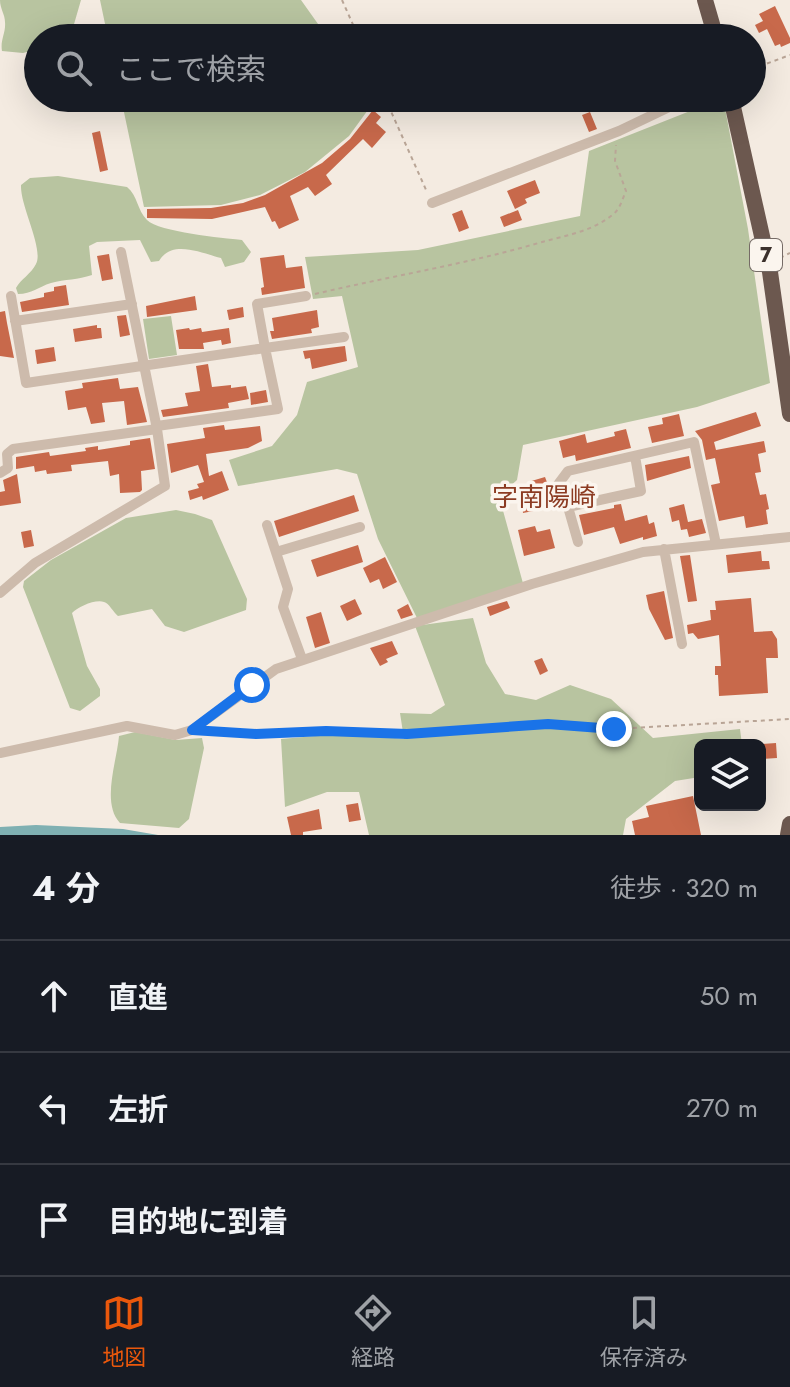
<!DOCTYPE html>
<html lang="ja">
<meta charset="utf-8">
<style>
body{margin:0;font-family:Jost,"Noto Sans JP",sans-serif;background:#20242c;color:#f1f3f6}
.controls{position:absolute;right:24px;bottom:24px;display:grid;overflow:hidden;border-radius:12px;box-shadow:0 8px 32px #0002}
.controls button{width:72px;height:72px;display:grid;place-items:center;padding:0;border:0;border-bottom:2px solid #363941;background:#171b24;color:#f1f3f6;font:40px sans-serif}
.stop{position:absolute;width:24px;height:24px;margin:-18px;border:6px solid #1a73e8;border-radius:50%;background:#fff}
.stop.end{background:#1a73e8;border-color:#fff;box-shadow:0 2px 8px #0008}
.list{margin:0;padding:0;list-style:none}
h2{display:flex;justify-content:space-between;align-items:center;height:104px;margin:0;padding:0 32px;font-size:34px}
h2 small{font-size:26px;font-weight:400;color:#9ea1a6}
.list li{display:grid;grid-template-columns:52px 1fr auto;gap:24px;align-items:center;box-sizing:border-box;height:112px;padding:0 32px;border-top:2px solid #363941}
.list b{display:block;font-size:30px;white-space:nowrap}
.list em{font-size:26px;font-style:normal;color:#9ea1a6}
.icon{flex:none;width:44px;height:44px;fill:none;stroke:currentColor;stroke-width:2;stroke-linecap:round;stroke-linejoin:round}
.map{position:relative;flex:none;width:790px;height:835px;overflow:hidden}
.search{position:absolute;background:#171b24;box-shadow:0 8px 32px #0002;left:24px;right:24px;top:24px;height:88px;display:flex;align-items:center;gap:20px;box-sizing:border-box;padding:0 28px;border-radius:44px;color:#9ea1a6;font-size:30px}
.sheet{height:440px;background:#171b24}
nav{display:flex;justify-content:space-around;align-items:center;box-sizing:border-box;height:112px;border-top:2px solid #363941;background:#171b24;font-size:22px;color:#9ea1a6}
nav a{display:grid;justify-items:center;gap:4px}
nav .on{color:#ea580c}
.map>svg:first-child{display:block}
</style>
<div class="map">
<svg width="790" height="835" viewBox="0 0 790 835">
<rect width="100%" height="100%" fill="#f4ebe1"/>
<path fill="#b8c4a0" d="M0,0h81l-11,38h-32v11l-15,4 -21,-2c-2,-11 4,-18 3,-29 0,-8 -5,-13 -5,-22z
M100,0h201l27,38h-220z
M121,98h249l3,5 -24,33 -44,36 -45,23 -39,10 -77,2z
M723,98l25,131 22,154 -73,24 -174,38 -6,35 -18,16 25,91 -107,31 -39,-79 -21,-65 -20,-5 -99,17 -9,-26 43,-14 25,-31 10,-33 51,-15 -16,-71 -29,3 -8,-42 113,-7 162,-34 9,-65z
M58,176l69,11c11,9 10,23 20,33 12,12 76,18 95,20l9,12 -7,10 -19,5 -4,-9c-20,-5 -49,-19 -62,3l-8,1 -11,-22 -43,2 -8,4 3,29c-14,5 -27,4 -41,8 -13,4 -19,11 -33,11l-2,-6c5,-9 15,-14 20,-24 8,-15 -16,-58 -15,-79l9,-7z
M171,316l6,39 -28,4 -6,-40z
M176,510l19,4 17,6 35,79 -1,11 -62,22 -19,-6 -13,-17 -34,7c-5,-4 -9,-13 -14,-14 -9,-3 -26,5 -32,11l15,53 13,23v7l-20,15 -10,-3 -47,-121 1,-6 27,-21 75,-42z
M473,618l13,45 19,31 31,6 34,-15 41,14 42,39 87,-9 2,16h-42v32l-25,4 -49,38 -3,16h-254l-10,-43h-32l-42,15 -4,-68 68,-6 55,6 -4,-26 31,1 14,-9 -30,-79z
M135,732l41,8 26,-2 2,10 -15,71 -10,9 -59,-5c-19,-20 -3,-62 -1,-87z"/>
<path fill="#7fb0b2" d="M36,825l87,4 35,6h-158v-8z"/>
<path fill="#c8694b" d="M775,6l15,32v5l-9,4 -1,-3 -5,2 -8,-17 -8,4 -4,-8 8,-4 -4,-7z
M61,98h21v4l-31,7 -2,-8z
M373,110l8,7 -5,6 10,9 -14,16 -9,-9 -37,36 6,9 -17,12 -7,-9 -18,9 9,24 -20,9 -4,-8 -3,1 -7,-15 -53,12 -65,-1v-9l64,-1 32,-5 22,-8 57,-32 28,-24z
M590,112l7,17 -8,3 -7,-17z
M100,131l8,39 -8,2 -8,-39z
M535,180l5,13 -15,6 2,4 -12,6 -8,-18z
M462,210l7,18 -10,4 -7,-18z
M518,210l4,10 -18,7 -4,-10z
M109,254l4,25 -11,2 -5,-25z
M284,255l2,13 16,-2 3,22 -43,7 -1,-7 3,-1 -4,-29z
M66,285l3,20 -47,7 -2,-10 24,-5v-4l10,-2v-4z
M195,296l2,14 -50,7 -1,-11z
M243,307l1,10 -15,3 -2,-10z
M317,310l2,17 -8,2 1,4 -40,6 -2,-8h4l-2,-13z
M5,311l2,12 7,35 -14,-2v-44z
M126,315l4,20 -10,2 -3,-21z
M97,325v3h4l1,10 -27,4 -2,-13z
M189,328l1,2 11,-2 1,4 27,-4 2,15 -9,2 -1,-5 -18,3 1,6h-25l-3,-19z
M345,346l2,15 -35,8 -2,-11 -5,1 -2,-8z
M54,347l2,14 -19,3 -2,-14z
M208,364l4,23 19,-2v3l15,-2 3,13 -21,4 1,5 -66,9 -2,-7 27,-4 -3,-13 15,-2 -4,-25z
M118,378l2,11 18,-2 9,35 -20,3 -3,-24 -22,2 3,19 -14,2 -5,-17 -18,3 -3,-19 18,-3 -1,-5z
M266,390l2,12 -17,3 -1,-12z
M756,412l5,14 -47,16 2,8 48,-9 2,11 -8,2 3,18 -6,1 5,22 6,-1 3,15 -3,1 2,14 -22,4 -2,-12 -25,5 -8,-36 9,-2 -5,-25 -9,2 -4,-20 -7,-9z
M679,414l5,22 -32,7 -4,-16 15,-3 -1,-6z
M224,425l1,5 35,-4 2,15 -14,7 -42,6 3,22 13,-5 7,19 -26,10 -1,-4 -12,4 -2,-9 11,-3 -2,-4 7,-2 -6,-17 -27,8 -4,-29 38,-6 -2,-10z
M626,429l5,19 -55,13 -1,-6 -12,3 -4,-17 26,-7 2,9 28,-7 -1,-4z
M150,438l5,31 -14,2 1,19 -2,2 -20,1 -1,-19 -9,2 -2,-15 -37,4 1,6 -25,3 -1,-4 -11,2 -1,-6 -18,3v-12l33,-5 1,4 36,-5 -1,-3 13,-2v4l32,-5v-4z
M689,456l2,12 -44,13 -2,-16z
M17,474l4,29 -21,3v-14l5,-1 -2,-11z
M545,477l3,8 3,-1 8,22 -36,7 -2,-22 8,-3 -1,-6z
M354,495l5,16 -80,26 -5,-16z
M621,504l4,17 22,-6 2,9 5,-2 3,14 -14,4v-3l-23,7 -6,-17 -30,8 -5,-20 35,-7v-3z
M684,504l4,18 14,-3 4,14 -17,4 -2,-8 -6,1 -2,-10 -7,2 -3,-14z
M535,526l2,6 13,-3 5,19 -31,8 -6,-26z
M31,530l3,16 -10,2 -3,-16z
M358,545l5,17 -46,15 -6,-17z
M761,551l1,10h7l1,8 -42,4 -2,-18z
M690,555l7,46 -9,1 -8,-46z
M385,557l12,25 -14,7 -4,-10 -9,4 -7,-15z
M664,591l9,47 -8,2 -16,-31 -3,-14z
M751,598l3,34 18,-1 5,8 1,19h-12l2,35 -49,3 -1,-21h-3v-9h6l-2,-31 -21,4 -5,-6 -5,1 -1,-9 24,-5 -1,-10h6l-1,-9z
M355,599l7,15 -15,7 -7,-15z
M507,601l3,7 -20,8 -3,-9z
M408,604l5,11 -12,4 -4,-9z
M321,612l9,31 -15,5 -9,-31z
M392,641l6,13 -12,5 2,3 -8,4 -10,-18z
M542,658l6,13 -8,4 -6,-14z
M776,743l1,15 -17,1v-15z
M693,796l8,39h-66l-3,-14 17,-4 -3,-11z
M358,803l3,17 -12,2 -3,-17z
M319,809l3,20 -19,3v3h-12l-4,-18z"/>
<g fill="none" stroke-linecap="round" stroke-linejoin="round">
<path stroke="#b9a596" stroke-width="2" stroke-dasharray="4 4" stroke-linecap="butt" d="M342,0l17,38
M752,69l38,-14
M385,98l42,94
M780,258l10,-5
M315,294c76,-18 152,-30 227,-52 23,-6 50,-11 69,-26 9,-6 11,-16 15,-25l-11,-30 1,-16
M210,731l46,3 70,-3 81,3 141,-10 44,1 22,4 176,-10"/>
<path stroke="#cdbbac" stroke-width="10" d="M432,203l187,-72 69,-33
M11,296l15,87 239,-35 -8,-44 49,-8
M15,321l117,-17
M157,426l121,-17 -13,-61 79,-11
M635,456l6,35 -73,16 -9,-24 9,-12 126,-29 22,102
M0,473l8,-5 -1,-14 6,-5 144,-20
M568,507l10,35
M267,525l21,64 -5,18 19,52
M664,549l18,95
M276,552l84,-25
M0,593l35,-30 130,-77 -8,-57 -36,-177
M0,753l127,-27 48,9 17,-5 84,-61 256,-85 111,-32 147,-15"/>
<path stroke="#6c584f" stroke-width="16" d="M705,0l11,38
M731,98l39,174 20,142
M788,835l2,-11"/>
</g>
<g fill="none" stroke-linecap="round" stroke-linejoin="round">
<path stroke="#1a73e8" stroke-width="10" d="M252,685l-60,45 64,4 70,-3 81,3 141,-10 66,5"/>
</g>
<g text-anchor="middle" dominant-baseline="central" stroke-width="7" stroke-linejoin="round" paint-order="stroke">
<rect fill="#fbf5ee" stroke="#756b66" stroke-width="2" x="750" y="239" width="32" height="32" rx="6"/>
<g font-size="20" font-weight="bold" fill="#3b302b">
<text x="766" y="255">7</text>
</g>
<g font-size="26" fill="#8c3b22" stroke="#fbf5ee">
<text x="544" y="497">字南陽崎</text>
</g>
</g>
</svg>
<div class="controls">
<button><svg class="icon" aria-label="layers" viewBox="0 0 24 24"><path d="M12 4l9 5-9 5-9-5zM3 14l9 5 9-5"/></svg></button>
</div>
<div class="stop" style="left:252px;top:685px"></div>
<div class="stop end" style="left:614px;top:729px"></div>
<div class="search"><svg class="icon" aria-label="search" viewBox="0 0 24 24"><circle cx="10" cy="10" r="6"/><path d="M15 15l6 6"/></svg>ここで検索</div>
</div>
<section class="sheet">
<h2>4 分<small>徒歩 · 320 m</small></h2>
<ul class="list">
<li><svg class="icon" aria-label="ahead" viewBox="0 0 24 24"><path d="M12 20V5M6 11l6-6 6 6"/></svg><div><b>直進</b></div><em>50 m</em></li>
<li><svg class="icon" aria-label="left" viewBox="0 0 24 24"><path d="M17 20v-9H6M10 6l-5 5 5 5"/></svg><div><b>左折</b></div><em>270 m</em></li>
<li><svg class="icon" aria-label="arrive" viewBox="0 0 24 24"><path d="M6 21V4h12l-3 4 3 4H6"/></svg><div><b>目的地に到着</b></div></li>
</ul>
</section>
<nav>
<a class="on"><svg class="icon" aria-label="map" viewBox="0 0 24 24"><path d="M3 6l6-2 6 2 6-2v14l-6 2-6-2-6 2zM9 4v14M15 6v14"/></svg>地図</a>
<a><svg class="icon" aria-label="directions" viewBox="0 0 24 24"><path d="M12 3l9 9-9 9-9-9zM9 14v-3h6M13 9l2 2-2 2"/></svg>経路</a>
<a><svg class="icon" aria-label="saved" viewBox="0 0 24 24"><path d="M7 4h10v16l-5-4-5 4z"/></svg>保存済み</a>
</nav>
